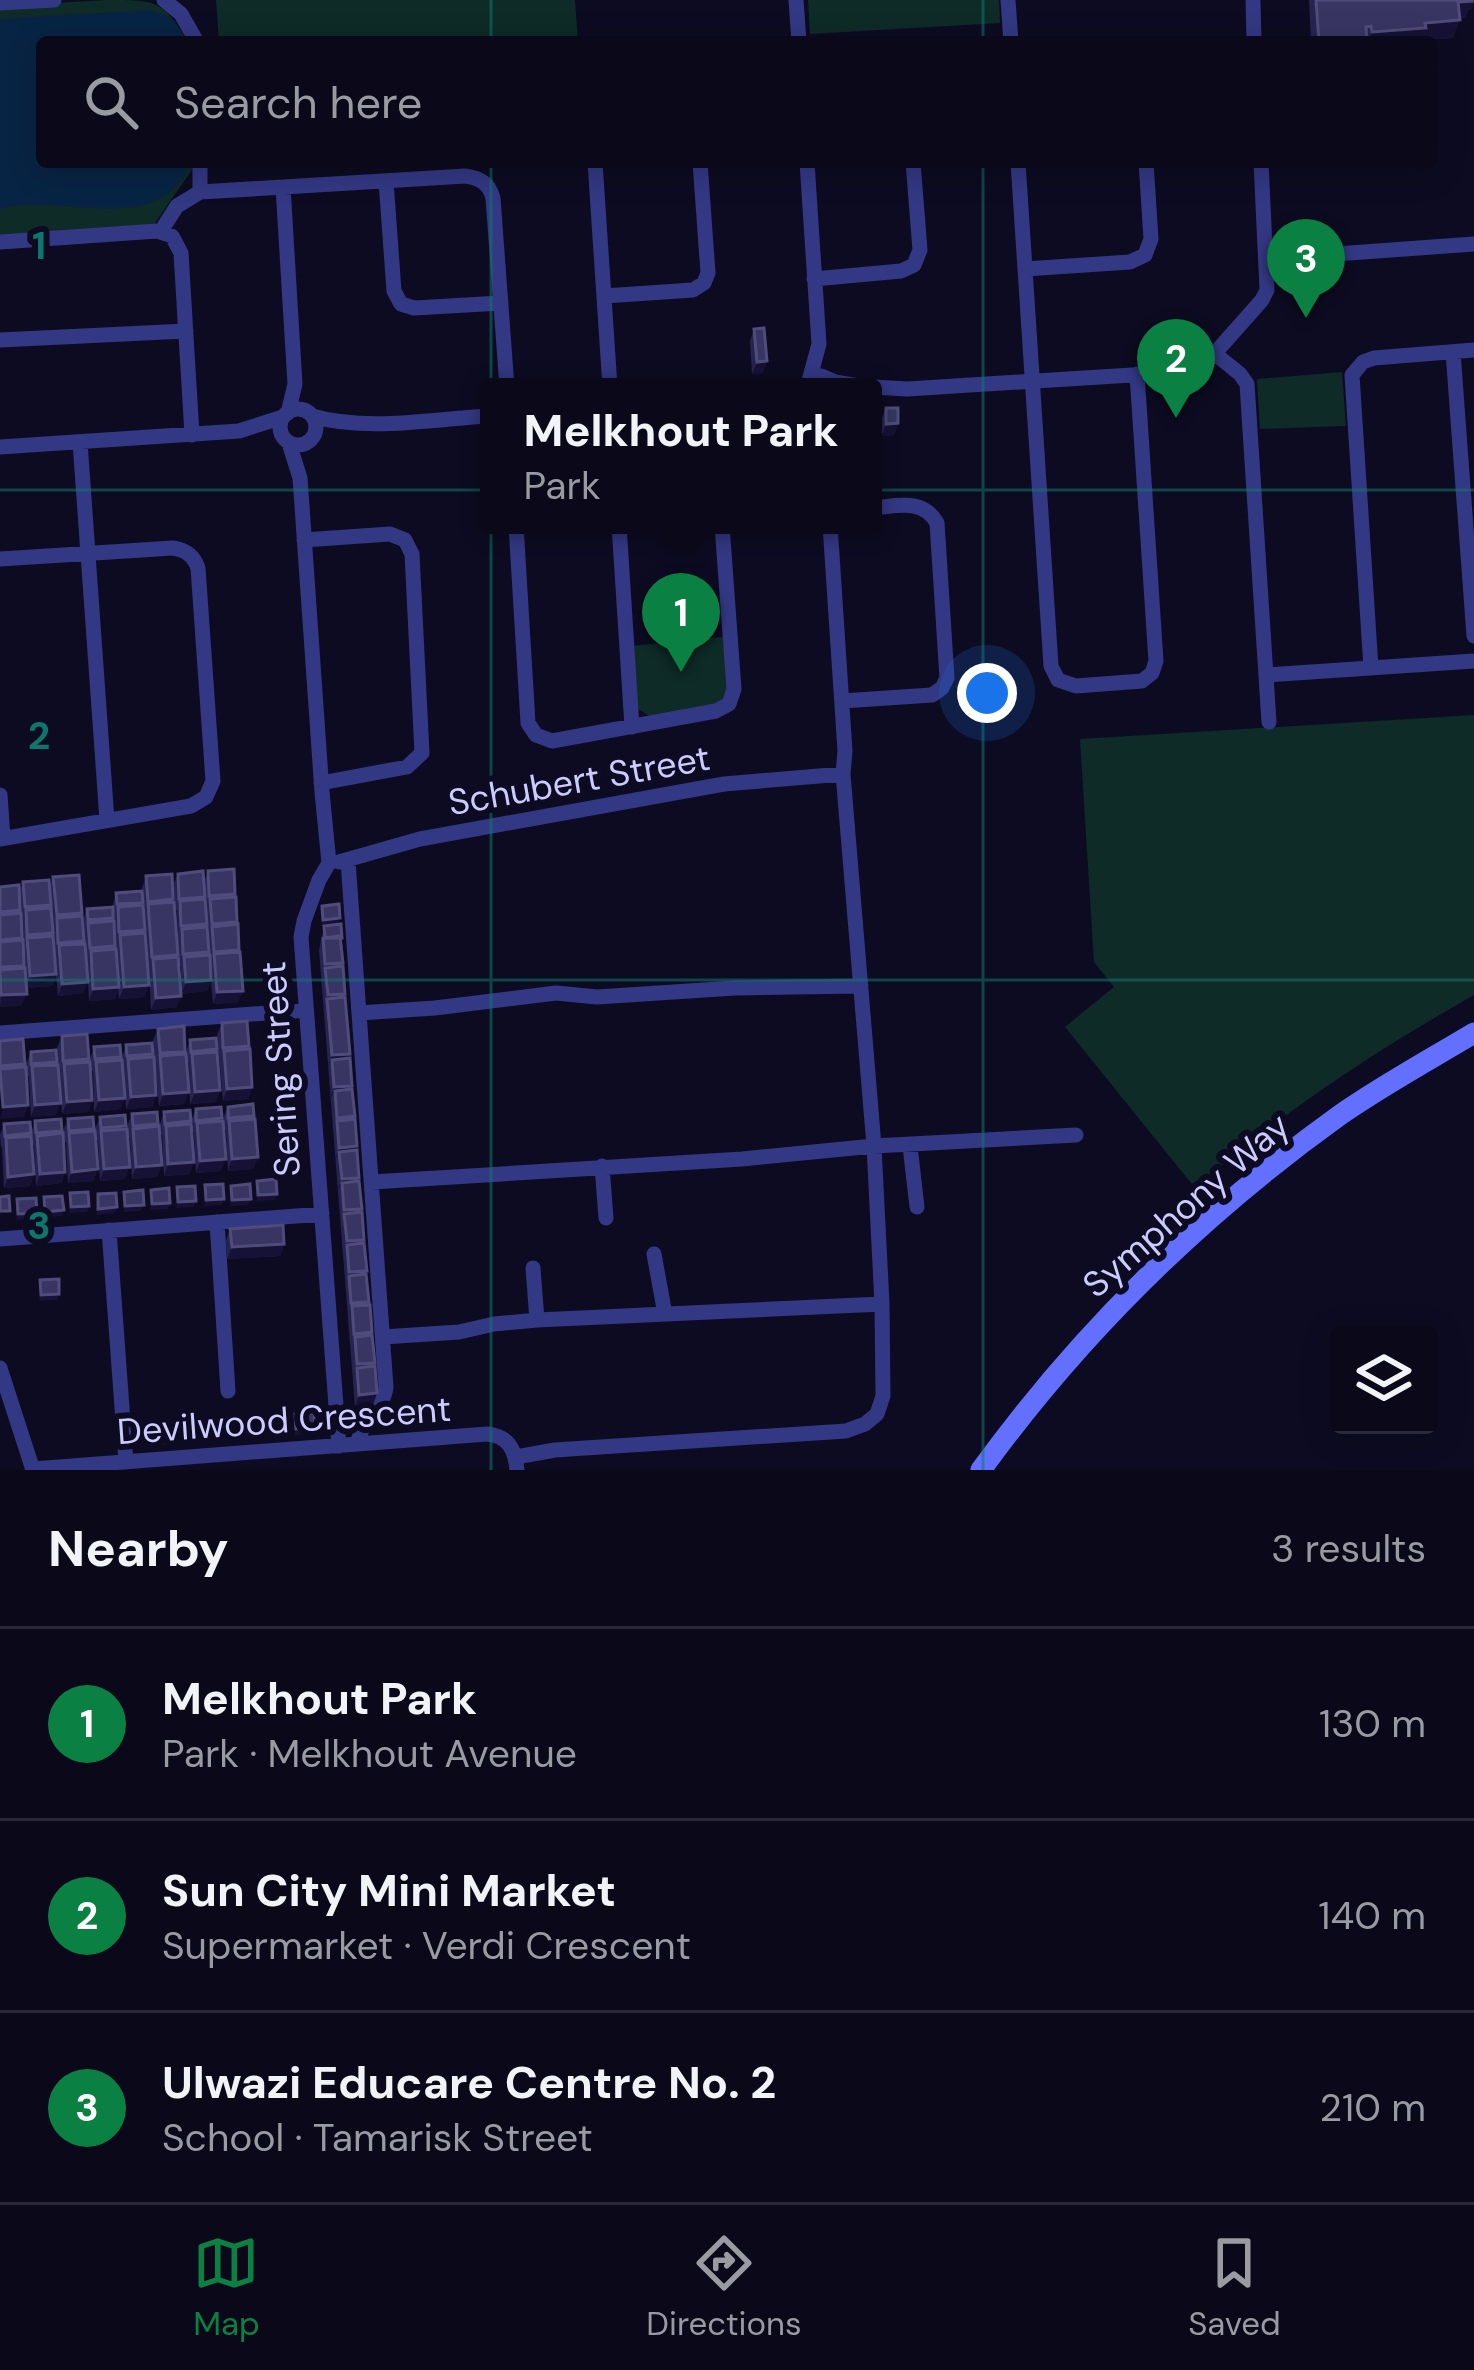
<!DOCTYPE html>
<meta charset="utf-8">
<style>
body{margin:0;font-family:"DM Sans",sans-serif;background:#131122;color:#f1f3f6}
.controls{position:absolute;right:36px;bottom:36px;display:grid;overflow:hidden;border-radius:12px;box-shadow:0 6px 30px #0003}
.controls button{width:108px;height:108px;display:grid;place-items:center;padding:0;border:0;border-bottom:3px solid #2a2938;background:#0a0819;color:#f1f3f6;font:60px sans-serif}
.you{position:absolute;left:987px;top:693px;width:42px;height:42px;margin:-30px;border:9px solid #fff;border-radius:50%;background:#1a73e8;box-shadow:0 0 0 18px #1a73e833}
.badge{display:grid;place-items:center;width:78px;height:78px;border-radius:50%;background:#0b8043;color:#fff;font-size:39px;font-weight:700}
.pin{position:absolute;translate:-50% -99px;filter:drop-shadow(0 3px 6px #0008)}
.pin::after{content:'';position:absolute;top:63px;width:42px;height:36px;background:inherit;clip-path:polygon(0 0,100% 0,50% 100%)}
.popup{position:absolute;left:480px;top:378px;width:402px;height:156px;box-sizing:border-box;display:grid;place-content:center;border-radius:12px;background:#0a0819;filter:drop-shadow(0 3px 9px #0005);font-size:39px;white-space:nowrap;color:#999aa2}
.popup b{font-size:45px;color:#f1f3f6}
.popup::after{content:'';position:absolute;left:50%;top:100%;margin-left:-24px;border:24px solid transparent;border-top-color:#0a0819}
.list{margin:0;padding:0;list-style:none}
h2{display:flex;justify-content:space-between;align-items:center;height:156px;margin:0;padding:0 48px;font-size:51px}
h2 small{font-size:39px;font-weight:400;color:#999aa2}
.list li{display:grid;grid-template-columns:78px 1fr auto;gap:36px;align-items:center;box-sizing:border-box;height:192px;padding:0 48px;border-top:3px solid #2a2938}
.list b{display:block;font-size:45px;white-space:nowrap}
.list p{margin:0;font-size:39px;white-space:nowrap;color:#999aa2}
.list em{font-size:39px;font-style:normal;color:#999aa2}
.icon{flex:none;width:66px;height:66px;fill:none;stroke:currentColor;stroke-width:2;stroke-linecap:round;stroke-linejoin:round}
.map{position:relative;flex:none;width:1474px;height:1470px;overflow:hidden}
.search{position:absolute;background:#0a0819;box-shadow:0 6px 30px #0003;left:36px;right:36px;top:36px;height:132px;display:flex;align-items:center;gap:30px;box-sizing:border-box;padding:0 42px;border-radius:12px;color:#999aa2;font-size:45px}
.sheet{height:732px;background:#0a0819}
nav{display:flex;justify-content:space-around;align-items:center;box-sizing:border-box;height:168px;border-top:3px solid #2a2938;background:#0a0819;font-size:33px;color:#999aa2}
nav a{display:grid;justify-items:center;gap:6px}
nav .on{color:#0b8043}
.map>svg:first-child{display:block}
</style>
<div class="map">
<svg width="1474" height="1470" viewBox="0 0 1474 1470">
<rect width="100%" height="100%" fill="#0d0b21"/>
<path fill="#0e2b27" d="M108,0c48,0 55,0 80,42h-146v120h152v5l-41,59 -153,11v-231z
M216,0h359l3,42h-359z
M808,0h191l1,23 -190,11z
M1342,372l4,54 -86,3 -3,-50z
M722,637c7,23 11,45 0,67l-71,13 -13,-8 -6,-63z
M1474,715v280c-99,56 -193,118 -279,193l-130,-161 49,-40 -20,-25 -14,-223z"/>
<path fill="#082444" d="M151,10l23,10 12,22h-144v120h148c-28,79 -131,30 -190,47v-190z"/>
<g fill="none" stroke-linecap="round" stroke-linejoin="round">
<path stroke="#333884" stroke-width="15" d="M164,0l17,14 16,28
M796,0l3,42
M1008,0l3,42
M1253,0l1,42
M0,3l54,-3
M200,162v30
M595,162l15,225
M807,162l12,182 -10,37
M1018,162l33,504 7,14 18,6 66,-5 10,-8 4,-12 -19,-287
M386,181l8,110 7,13 13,4 87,-5
M161,231l16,-25 23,-14 83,-5
M0,242l157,-11 15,5 9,17 11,182
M1267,259l207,-15
M1025,269l105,-7 15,-7 6,-16 -5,-77
M814,279l87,-8 13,-6 6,-15 -7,-88
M604,296l89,-6 11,-7 4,-10 -8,-111
M0,340l186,-9
M1453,352l21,284
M1214,353l26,21 7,10 22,338
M806,384l15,-8 14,6 30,5
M873,387l34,2 273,-17 17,-4 11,-7 54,-61 5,-10 -6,-128
M280 427a18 18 0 1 1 36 0a18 18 0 1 1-36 0Z
M288,413l7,-29 -12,-197 182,-11c15,2 24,7 28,22l14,189
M312,416c56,16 120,3 177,0
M80,442l27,378
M289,443l11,35 22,314 7,71 -10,17 -15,41 -3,16 38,509
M0,447l239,-16 44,-14
M516,525l12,198 8,12 16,6 164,-30 13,-7 5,-15 -12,-164
M619,525l13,202
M304,540l86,-6 15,6 7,14 10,199 -15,14 -86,16
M0,559l173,-11c13,2 21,8 25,20l15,213 -7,16 -15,9 -191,33
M1371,668l-19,-293 11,-13 11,-4 100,-8
M1266,675l208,-14
M842,701l90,-6 10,-7 5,-10 -10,-155c-14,-25 -39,-17 -64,-15
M0,795l3,43
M348,861l38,526c-3,25 -26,32 -28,57
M339,862l81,-23 304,-55 119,-10
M359,1013l76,-5 121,-15 41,4 138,-9 126,-2
M0,1033l306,-23
M910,1146l7,61
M602,1166l4,52
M372,1182l370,-23 132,-13 202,-11
M217,1222l11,169
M109,1230l17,232
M0,1239l322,-25
M654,1254l11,60
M533,1268l4,52
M383,1337l76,-5 35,-8 43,-4 345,-16
M0,1368l33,102
M516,1457l39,-7 291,-19 19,-7 12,-10 6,-18 -1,-92 -8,-158 -31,-372 2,-23 -15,-226
M33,1469l454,-35c22,2 28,16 30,36"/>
<path stroke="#626fff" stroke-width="21" d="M981,1470c100,-138 221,-256 359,-355 43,-30 89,-55 134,-82"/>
</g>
<path fill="#262350" d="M1309,0h165l-2,9h-3l-4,9 -6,1 -6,19 -32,2v2h-110z
M754,329l9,44 -11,1 -2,-33z
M886,408l12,15 -4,12 -12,1 -1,-16z
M208,871l26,26 5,53 -1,52 -25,2 -2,-24 -4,11 -26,3v-28h-2l-2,-56h-2l-2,-25 5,-11 26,8z
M146,876l27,23 5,56 -1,52 -26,3 -2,-41 -4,28 -26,2 -1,-11 -3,11 -26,2 -2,-41 1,22 -5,11 -25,3 -2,-21 -4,11 -26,2 -4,17 -22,2v-120l19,7 4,-12 26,6 4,-11 29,36 1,7 4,-11 25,-2 4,-14 27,10v2l-1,-17z
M324,926l18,12 -1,28 9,88 -2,4 9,88 -1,4 12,155 4,27 -1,3 6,58 -4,12 -18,2 -36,-457z
M222,1023l27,23 3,41 -4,12 -25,2 -6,-66z
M158,1029l27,23 -1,52 -25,2 -6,-66z
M62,1036l27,23 3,41 -4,12 -26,2 -5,-66z
M190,1040l27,9 3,41 -4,12 -26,2 -1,-41h-2l-1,-11z
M126,1045l27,9 3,41 -4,12 -26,2 -2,-41h-1l-1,-11z
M94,1047l27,10 4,41 -5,11 -26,3 -1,-41h-2l-1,-12z
M31,1052l26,10 -1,53 -25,2 -2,-41h-2l-1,-12z
M228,1107l26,9 4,41 -5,12 -25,2 -2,-41h-2l-1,-12z
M196,1109l25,12v50l-25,2 -2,-41h-2l-1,-11z
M164,1112l26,12v50l-26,2 -2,-41h-2v-11z
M132,1114l26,10 4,41 -5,12 -25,2 -2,-41h-2l-1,-12z
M100,1117l25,12v50l-25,2 -2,-41h-2l-1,-11z
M68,1119l26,10 4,40 -5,12 -25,2 -2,-41h-2l-1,-11z
M35,1121l27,10 3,41 -4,11 -25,3 -2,-41h-2l-1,-12z
M4,1124l27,9 3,41 -4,12 -26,2 -2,-41h-1l-1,-12z
M230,1229l54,15 -4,12 -53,3 -1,-19z"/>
<path fill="#151235" d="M1474,0l-2,9h-3l-4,9 -13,1 6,-17z
M1460,20l-7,18 -32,2v2h-53l4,-10 53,-9z
M1324,162h24v3l-26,1z
M767,361l-4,12 -11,1 5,-12z
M898,423l-4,12 -12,1 4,-12z
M340,918l-2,6 -17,2 2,-6z
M56,974l-4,12 -26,2 4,-12z
M211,980l-4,11 -26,3 5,-12z
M88,982l-5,11 -25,3 4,-12z
M149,985l-4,12 -26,2 5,-12z
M119,987l-4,12 -26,2 4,-12z
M243,991l-5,11 -25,2 4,-12z
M27,994l-5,11 -22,2 1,-12z
M181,996l-4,11 -26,3 5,-12z
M350,1054l-4,12 -14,-6 -4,7 4,-12z
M352,1086l-4,11 -13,-6 -5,8 4,-12z
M252,1087l-4,12 -25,2 4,-12z
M220,1090l-4,12 -26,2 5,-12z
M189,1092l-5,12 -25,2 4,-12z
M156,1095l-4,12 -26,2 5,-12z
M125,1098l-5,11 -26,3 5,-12z
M92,1100l-4,12 -26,2 5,-12z
M61,1103l-5,12 -25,2 4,-12z
M28,1105l-4,12 -24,2 3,-12z
M357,1146l-4,12 -14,-6 -4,8 4,-12z
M258,1157l-5,12 -25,2 4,-12z
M226,1159l-5,12 -25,2 4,-12z
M194,1162l-4,12 -26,2 4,-12z
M162,1165l-5,12 -25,2 4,-12z
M130,1167l-5,12 -25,2 4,-12z
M98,1169l-5,12 -25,2 4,-11z
M65,1172l-4,11 -25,3 4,-12z
M34,1174l-4,12 -26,2 4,-11z
M359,1178l-4,11 -13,-6 -5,8 5,-12z
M277,1194l-2,6 -19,1 2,-6z
M224,1199l-2,6 -19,1 3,-6z
M251,1199l-3,6 -18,1 2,-6z
M196,1201l-2,6 -18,1 2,-6z
M170,1203l-2,6 -18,1 2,-6z
M144,1205l-3,6 -18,1 2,-6z
M89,1206l-2,6 -18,1 2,-6z
M117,1207l-2,6 -19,2 2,-6z
M64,1210l-3,6 -18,2 2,-6z
M37,1213l-3,6 -18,1 2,-6z
M284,1244l-4,12 -53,3 5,-12z
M59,1294l-2,6 -18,1 2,-6z
M377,1393l-4,12 -18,2 4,-12z
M315,1428l-3,6 -18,1 2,-6z
M288,1430l-3,6 -18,1 2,-6z
M262,1431l-3,6 -18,2 2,-6z
M229,1434l-3,6 -18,1 2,-6z
M201,1437l-3,5 -18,2 2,-6z
M174,1438l-2,6 -18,2 2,-6z"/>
<path fill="#383563" stroke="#4f4c7b" stroke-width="3" d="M1316,0h156v1l-14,1 2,18 -35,3 1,5 -54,4 -1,-6 -5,1 1,15h-48z
M764,328l3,33 -10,1 -3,-33z
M886,408h12v15l-12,1z
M234,869l1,25 -26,2 -1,-25z
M203,871l2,26 -26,2 -1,-25z
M172,874l1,25 -25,3 -2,-26z
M79,875l3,38 -25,2 -4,-38z
M49,880l2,25 -26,2 -2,-25z
M19,885l1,25 -20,2v-25z
M142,891l1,12 -26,1 -1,-11z
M236,897l1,25 -25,2 -2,-25z
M205,899l2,25 -26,2 -1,-25z
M174,902l4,53 -26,2 -4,-53z
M339,904l1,14 -17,2 -1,-14z
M143,905l2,25 -26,2 -1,-25z
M113,907v11l-25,2 -1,-11z
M51,908l2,25 -26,2 -1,-25z
M21,913l1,25 -22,2v-25z
M82,916l2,25 -26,2 -1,-25z
M114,921l1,25 -25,2 -2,-25z
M238,924l1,26 -25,2 -2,-25z
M341,924l1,14h-17l-1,-12z
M207,927l2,25 -26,2 -1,-25z
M145,933l4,52 -25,2 -4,-52z
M53,936l3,38 -26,2 -3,-38z
M340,936l3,27 -18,1 -2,-26z
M23,940l1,26 -24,1v-25z
M85,944l3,38 -26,2 -3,-39z
M116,949l3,38 -26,2 -2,-38z
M240,952l3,39 -26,1 -3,-38z
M210,955l1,25 -25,2 -2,-25z
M178,957l3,39 -25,2 -3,-39z
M343,966l2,28 -17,1 -3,-27z
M25,968l2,26 -26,1 -1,-25z
M345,997l5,57 -18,1 -5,-56z
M247,1021l2,25 -26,2 -1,-25z
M184,1026l1,26 -25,1 -2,-24z
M87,1034l2,25 -26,2 -1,-25z
M216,1038l1,11 -26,3 -1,-12z
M23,1039l2,25 -25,2v-25z
M152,1043l1,11 -26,2 -1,-11z
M120,1045l1,12 -26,2 -1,-12z
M250,1049l2,38 -25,2 -3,-38z
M56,1050l1,12 -26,2v-12z
M217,1052l3,38 -25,2 -3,-38z
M186,1054l3,38 -26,2 -3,-38z
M154,1057l2,38 -25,2 -3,-38z
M350,1058l2,28 -18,1 -2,-27z
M122,1060l3,38 -26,2 -3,-38z
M90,1062l2,38 -25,2 -3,-38z
M58,1065l3,38 -26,2 -3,-39z
M26,1067l2,38 -25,2 -3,-38z
M352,1089l3,27 -18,2 -2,-27z
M253,1104l1,12 -26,2v-11z
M221,1107l1,11 -26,3v-12z
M190,1110l1,11 -26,3 -1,-12z
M157,1112l1,12 -25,2 -1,-12z
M125,1115l1,11 -25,2 -1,-11z
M93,1117l1,12 -25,2 -1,-12z
M61,1119l1,12 -26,2 -1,-12z
M255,1119l3,38 -26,2 -3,-38z
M355,1119l2,27 -18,2 -2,-27z
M223,1121l3,38 -26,2 -3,-38z
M30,1122l1,11 -26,3 -1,-12z
M191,1124l3,38 -26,2 -2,-38z
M159,1126l3,39 -26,2 -3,-38z
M127,1129l3,38 -26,2 -3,-38z
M95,1131l3,38 -26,3 -3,-39z
M63,1133l2,39 -25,2 -3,-38z
M31,1136l3,38 -26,3 -2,-39z
M357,1150l2,28 -17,1 -3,-27z
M276,1179l1,15 -19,1 -1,-14z
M359,1181l3,28 -18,1 -2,-27z
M223,1184l1,15 -18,1 -1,-15z
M250,1184l1,15 -19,1 -1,-14z
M195,1186l1,15 -18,1 -1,-15z
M169,1188l1,15 -18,1 -1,-14z
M143,1190l1,15 -19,1 -1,-14z
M88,1192l1,14 -18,1 -1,-14z
M116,1193l1,14 -19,2v-15z
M9,1196l1,15h-10v-14z
M62,1196l2,14 -19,2 -1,-15z
M36,1198l1,15 -19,1 -1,-15z
M362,1212l2,28 -17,1 -3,-27z
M283,1225l1,19 -52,3 -2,-18z
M364,1243l3,28 -18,1 -2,-27z
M366,1274l3,28 -18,1 -2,-27z
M59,1279v15l-18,1 -1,-15z
M370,1305l2,27 -18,2 -2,-28z
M372,1335l3,28 -18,1 -2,-27z
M375,1366l2,27 -18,2 -2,-27z
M314,1413l1,15 -19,1 -1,-15z
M287,1415l1,15 -19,1 -1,-15z
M260,1417l2,14 -19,2 -1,-15z
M228,1419l1,15 -19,1 -1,-15z
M200,1422l1,15 -19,1 -1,-15z
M173,1424l1,14 -18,2 -1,-15z"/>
<path fill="none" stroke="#0f766e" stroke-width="3" stroke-opacity="0.55" d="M491,0v42M983,0v42M491,162v1308M983,162v1308M0,490h1474M0,980h1474"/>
<g text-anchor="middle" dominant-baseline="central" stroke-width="12" stroke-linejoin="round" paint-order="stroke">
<g font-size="36" fill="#cccbff" stroke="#0d0b21">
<text transform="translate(579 780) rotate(-10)">Schubert Street</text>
<text transform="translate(280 1069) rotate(-94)">Sering Street</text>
<text transform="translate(1186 1205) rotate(-41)">Symphony Way</text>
<text transform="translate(284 1420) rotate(-4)">Devilwood Crescent</text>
</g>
</g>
<g font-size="39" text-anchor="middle" font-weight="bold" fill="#0f766e" stroke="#0d0b21" stroke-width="12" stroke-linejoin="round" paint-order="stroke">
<text x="39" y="259">1</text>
<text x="39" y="749">2</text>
<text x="39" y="1239">3</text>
</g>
</svg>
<div class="controls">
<button><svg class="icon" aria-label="layers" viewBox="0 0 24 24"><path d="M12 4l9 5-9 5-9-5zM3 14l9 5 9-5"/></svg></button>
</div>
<div class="you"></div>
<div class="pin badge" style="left:681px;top:672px">1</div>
<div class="popup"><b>Melkhout Park</b>Park</div>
<div class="pin badge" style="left:1176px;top:418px">2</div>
<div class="pin badge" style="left:1306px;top:318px">3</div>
<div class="search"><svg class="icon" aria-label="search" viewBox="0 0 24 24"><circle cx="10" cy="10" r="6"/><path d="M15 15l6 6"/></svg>Search here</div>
</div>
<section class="sheet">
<h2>Nearby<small>3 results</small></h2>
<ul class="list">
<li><span class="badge">1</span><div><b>Melkhout Park</b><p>Park · Melkhout Avenue</p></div><em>130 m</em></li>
<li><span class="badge">2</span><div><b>Sun City Mini Market</b><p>Supermarket · Verdi Crescent</p></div><em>140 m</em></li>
<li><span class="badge">3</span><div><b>Ulwazi Educare Centre No. 2</b><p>School · Tamarisk Street</p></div><em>210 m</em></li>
</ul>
</section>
<nav>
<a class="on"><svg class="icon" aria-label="map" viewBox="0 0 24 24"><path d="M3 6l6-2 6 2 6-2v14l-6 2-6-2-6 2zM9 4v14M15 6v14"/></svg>Map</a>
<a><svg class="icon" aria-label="directions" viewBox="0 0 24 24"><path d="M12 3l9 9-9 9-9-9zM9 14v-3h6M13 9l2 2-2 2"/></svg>Directions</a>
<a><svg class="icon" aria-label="saved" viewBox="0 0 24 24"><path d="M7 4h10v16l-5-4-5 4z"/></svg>Saved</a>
</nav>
